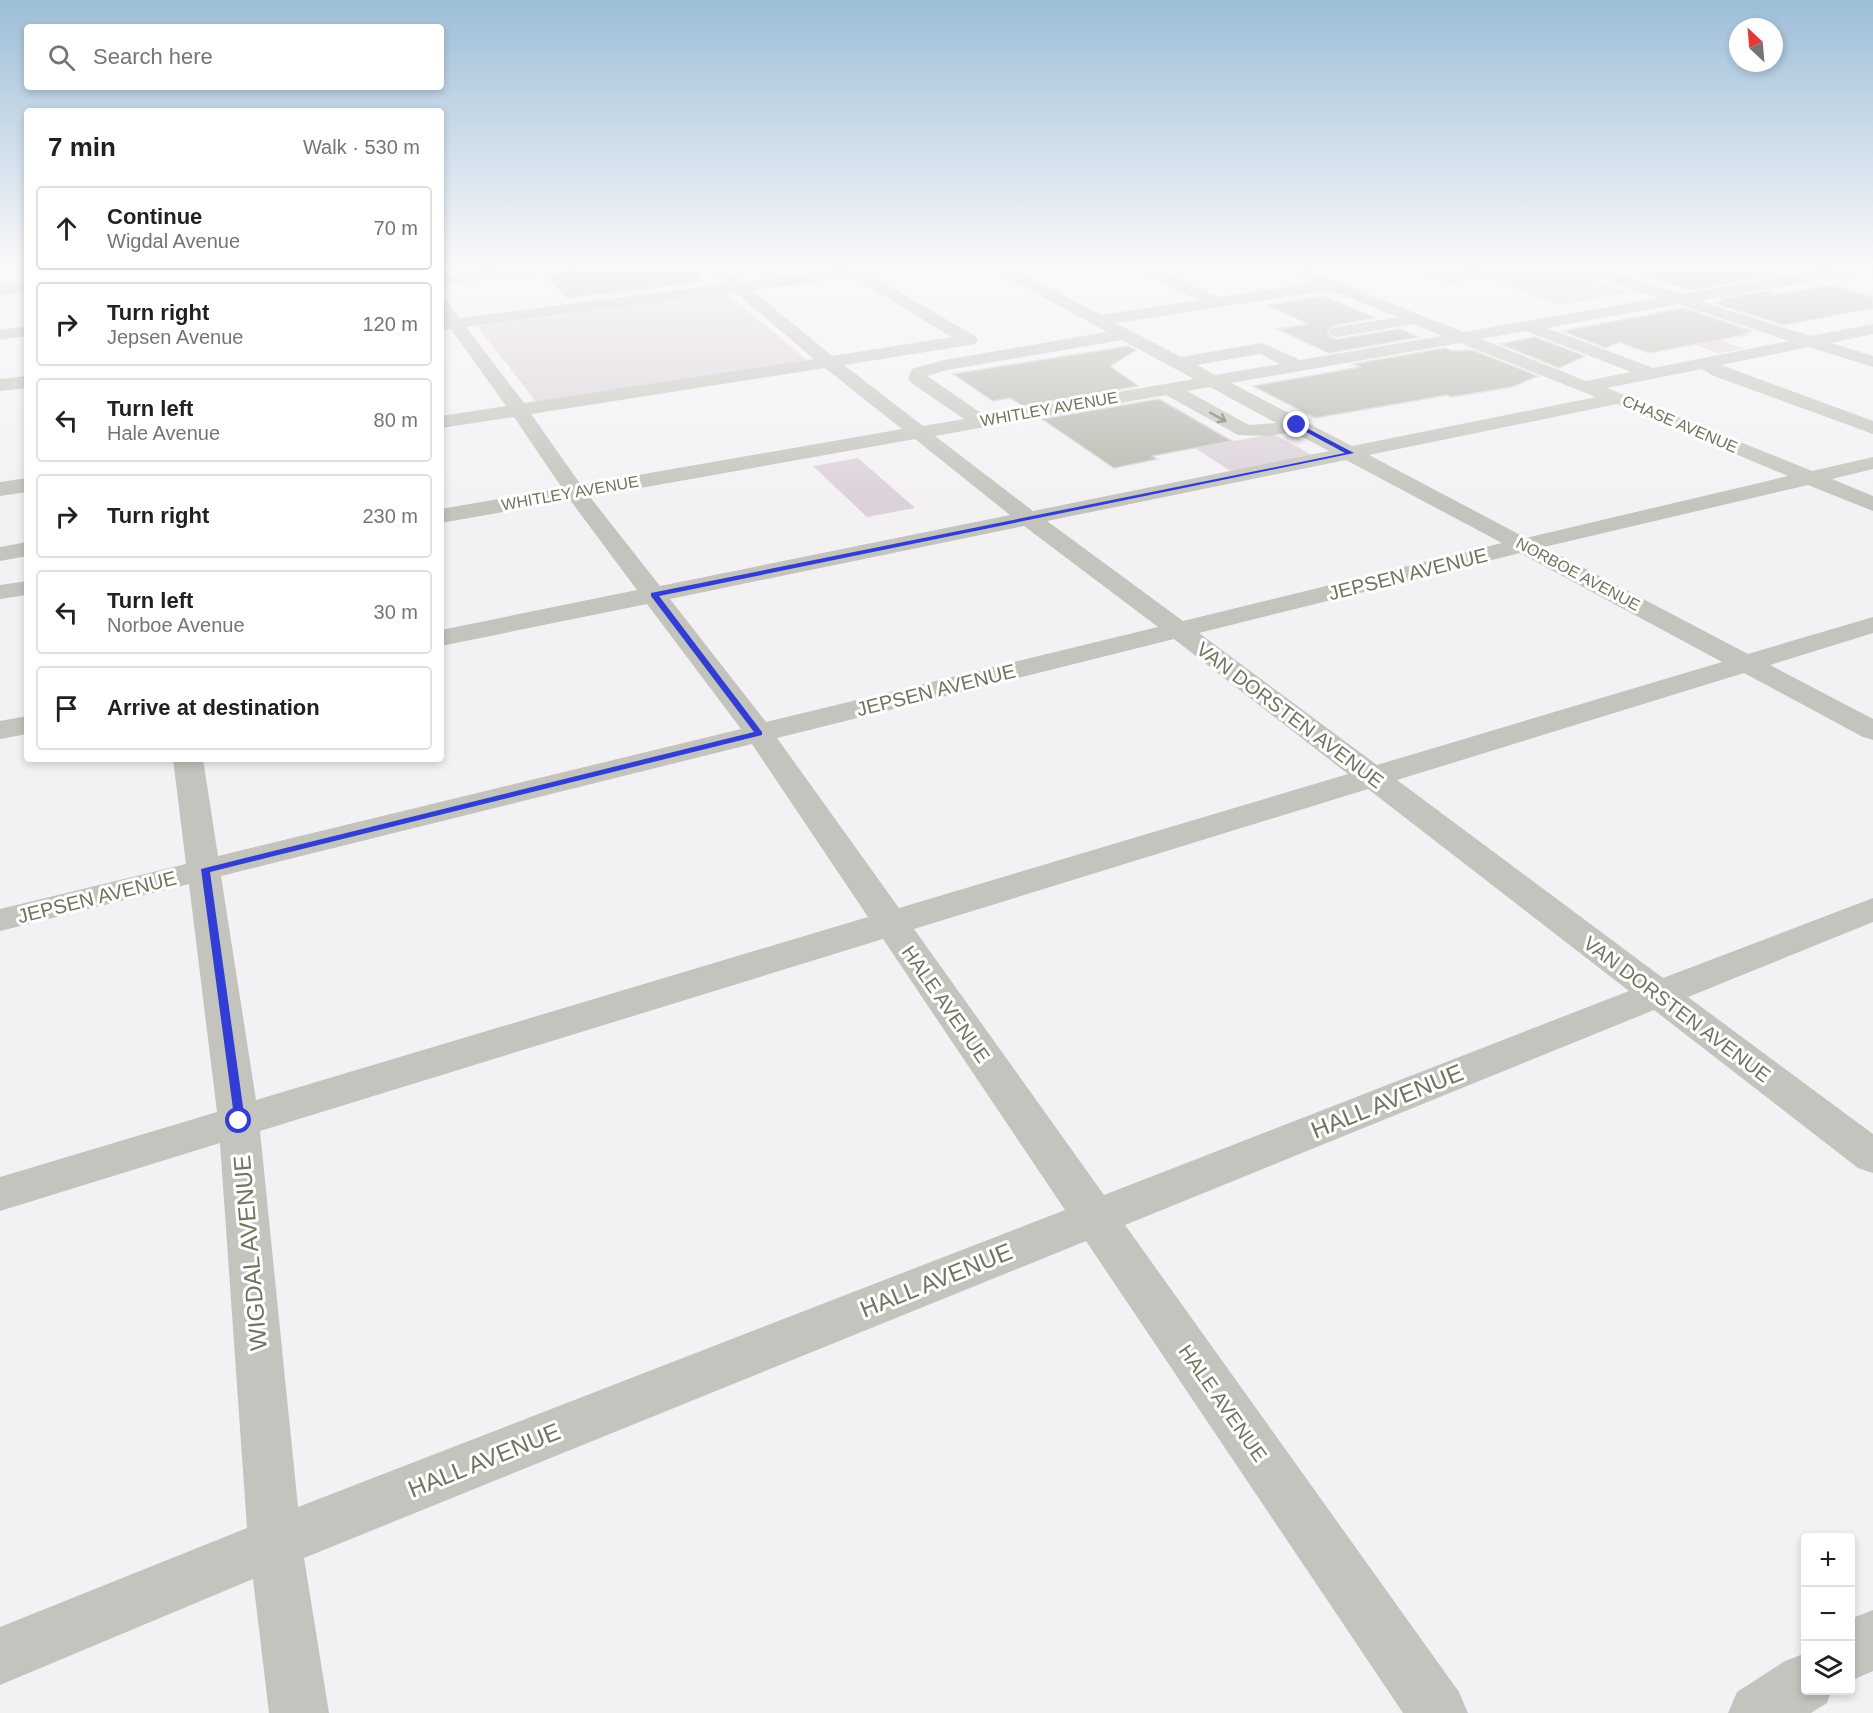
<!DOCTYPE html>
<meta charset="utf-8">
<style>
body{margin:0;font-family:Arial,sans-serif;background:#f6f6f6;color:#202124}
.controls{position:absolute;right:18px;bottom:18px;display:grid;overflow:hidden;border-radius:6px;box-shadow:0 3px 9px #0003}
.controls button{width:54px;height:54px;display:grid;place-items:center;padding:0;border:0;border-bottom:2px solid #e0e0e0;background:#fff;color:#202124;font:30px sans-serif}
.compass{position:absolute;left:1729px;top:18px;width:54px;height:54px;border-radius:50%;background:#fff;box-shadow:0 3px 9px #0003;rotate:334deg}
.stop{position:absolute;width:18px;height:18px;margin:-14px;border:4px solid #313dd4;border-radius:50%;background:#fff}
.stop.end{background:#313dd4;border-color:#fff;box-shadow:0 2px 6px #0008}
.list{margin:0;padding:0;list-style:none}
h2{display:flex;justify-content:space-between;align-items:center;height:78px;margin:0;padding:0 24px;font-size:26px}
h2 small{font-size:20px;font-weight:400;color:#757577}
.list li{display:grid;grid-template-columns:39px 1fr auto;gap:18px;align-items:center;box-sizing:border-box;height:84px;margin:0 12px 12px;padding:0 12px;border:2px solid #e0e0e0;border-radius:6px}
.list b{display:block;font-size:22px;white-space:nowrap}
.list p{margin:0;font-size:20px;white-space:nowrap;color:#757577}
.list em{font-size:20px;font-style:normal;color:#757577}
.icon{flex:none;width:33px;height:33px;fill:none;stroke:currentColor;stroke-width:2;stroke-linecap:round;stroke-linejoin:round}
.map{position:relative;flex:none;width:1873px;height:1713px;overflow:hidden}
.search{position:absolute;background:#fff;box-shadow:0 3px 9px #0003;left:24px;top:24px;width:420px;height:66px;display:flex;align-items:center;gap:15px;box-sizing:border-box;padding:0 21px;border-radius:6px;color:#757577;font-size:22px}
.panel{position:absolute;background:#fff;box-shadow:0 3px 9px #0003;left:24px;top:108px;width:420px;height:654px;border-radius:6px}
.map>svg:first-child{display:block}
</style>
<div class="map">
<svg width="1873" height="1713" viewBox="0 0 1873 1713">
<rect width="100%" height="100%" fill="#f3f1f4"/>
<path fill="#dbd2d9" d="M1550,267l80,26 -70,12 -77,-28z
M726,293l81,67 -270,43 -60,-77z
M1648,315l97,34 -27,4 -96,-34z
M1273,434l39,21 -80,17 -37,-24z
M858,458l57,50 -48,9 -54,-51z"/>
<path fill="#b8b8af" stroke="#d5d3d5" stroke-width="1.5" d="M597,266h102l1,16 -133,16 -23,-23z
M1632,266h138l1,10 -81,14 -59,-18z
M1832,285l41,12v11l-89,17 -71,-22 12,-2 -4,-2 51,-9v5z
M1323,296l52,22 -43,8 -5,6 5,6 6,1 62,-10 20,8 -91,16 -52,-24 31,-5 -41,-19z
M1684,308l68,23 -7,2 4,1 -100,19 -30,-11 -13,6 -43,-17z
M1535,337l50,19 -26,12 -59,-24z
M1128,346l8,4 -26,16 28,20 -115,20 -13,-8 -17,3 -40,-27z
M1445,348l8,3 19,-1 66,26 -26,11 -61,10 -4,-2 -132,23 -62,-32 107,-19 -7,-3z
M1159,399l73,42 -80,15 5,3 -43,9 -72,-49z"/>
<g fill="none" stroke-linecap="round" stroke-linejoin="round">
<path fill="#c3c4bd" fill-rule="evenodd" d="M526,266h43l-8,5 -120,14v-10z
M706,266h16l20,16 128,-16h39l-2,3 -37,6 105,61 3,4 -3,4 -6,1 -125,20 79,61 41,-7 -54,-37 -2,-4 4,-9 32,-9 163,-28 -116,-63 -2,-3h17l95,49 98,-15 -66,-31 -2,-3h18l69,31 96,-14 -34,-14 -3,-3h20l166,66 196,-34 -89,-29 -2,-3h21l91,28 167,-28h26v4l-3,1 -171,30 112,35 62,-12v10l-42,9 42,13v11l-64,-20 -88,18 152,56v13l-159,-58 -12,-7 -95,19 205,83 61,-14v12l-41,10 41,17v15l-65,-26 -264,62 204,107 125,-37v16l-103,32 103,54v21l-10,-3 -119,-64 -347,107 266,198 210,-80v24l-185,75 185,137v39l-15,-5 -204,-158 -529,215 334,467 9,21h-65l-317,-472 -782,317 25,155h-60l-16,-134 -253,106v-58l247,-99 -27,-385 -220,68v-34l217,-65 -28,-228 -189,47v-22l186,-45 -13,-105h30l15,97 523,-127 -94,-125 -206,42v-16l196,-40 -67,-90 -129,23v-14l121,-21 -48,-71 -73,11v-12l65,-10 -55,-77 -10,1v-10h3l-3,-5v-16l6,2 13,17 265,-34zM852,277l100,60 -120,19 -80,-66zM1331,290l66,27 -65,11 -3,4 3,4 6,1 76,-13 28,12 -142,24 -38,-17 -81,14 -65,-34zM735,292l79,67 -290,44 -58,-76zM1678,304l111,37 -136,27 -106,-40zM1526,331l105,41 -45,9 -105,-42zM1122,340l72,39 -210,36 -57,-39 20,-6zM1460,343l136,54 -244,49 -121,-63zM1260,354l20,10 -65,11 -18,-10zM825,368l77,61 -321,56 -50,-71zM1210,387l66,36 -27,2 -62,-34zM1166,395l72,40 30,1 25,-4 36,19 -296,60 -98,-75zM1617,404l171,72 -262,62 -157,-83zM915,439l95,76 -350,71 -70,-89zM1346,460l156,83 -319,78 -136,-100zM1024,526l134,101 -392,95 -96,-123zM1520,553l202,109 -345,103 -178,-132zM1174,639l174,135 -449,134 -122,-170zM752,744l116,173 -612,183 -35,-224zM1368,789l261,202 -525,204 -190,-266zM883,939l182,271 -767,297 -38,-376z
M1406,266h21l23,7 55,-7h36l-8,5 -84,12 -40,-14z
M27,282v10l-27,3v-10z
M27,326v10l-27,4v-10z
M27,376v12l-27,3v-12z
M27,478v14l-27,4v-14z
M27,542v14l-27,5v-14z
M27,581v14l-27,4v-14z
M27,716v18l-27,5v-18z
M1873,1610v61l-23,10v-62z
M1806,1653v37h26l-5,13 -16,10h-83l9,-21 48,-31z"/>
</g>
<defs><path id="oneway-shaft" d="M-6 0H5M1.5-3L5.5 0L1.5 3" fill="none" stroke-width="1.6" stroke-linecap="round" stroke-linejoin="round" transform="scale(1.5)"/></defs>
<use stroke="#71745e" href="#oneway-shaft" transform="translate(1218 417) rotate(29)"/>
<linearGradient id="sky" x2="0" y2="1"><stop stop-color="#9dbed8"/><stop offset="0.53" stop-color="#faf9fa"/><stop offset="1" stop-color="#faf9fa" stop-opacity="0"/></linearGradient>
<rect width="1873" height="505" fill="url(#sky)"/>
<path fill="#313dd4" d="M1295,424h4l55,29 -695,143 103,136v3l-552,137 35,249 -6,4 -4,-1 -34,-255 553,-137 -103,-136v-3l694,-140 -50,-27z"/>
<g text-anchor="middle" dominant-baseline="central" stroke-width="6" stroke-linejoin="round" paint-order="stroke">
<g font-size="16" fill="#71745e" stroke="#fff">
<text transform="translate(1049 409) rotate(-10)">WHITLEY AVENUE</text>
<text transform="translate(1680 424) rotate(23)">CHASE AVENUE</text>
<text transform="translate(570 493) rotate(-10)">WHITLEY AVENUE</text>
<text transform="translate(1578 574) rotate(28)">NORBOE AVENUE</text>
</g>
<g font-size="20" fill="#71745e" stroke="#fff">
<text transform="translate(1408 574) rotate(-14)">JEPSEN AVENUE</text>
<text transform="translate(936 690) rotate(-14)">JEPSEN AVENUE</text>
<text transform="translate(1290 715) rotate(37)">VAN DORSTEN AVENUE</text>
<text transform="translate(97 897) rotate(-14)">JEPSEN AVENUE</text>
<text transform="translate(946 1004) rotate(55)">HALE AVENUE</text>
<text transform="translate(1677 1009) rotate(37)">VAN DORSTEN AVENUE</text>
<text transform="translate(1223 1403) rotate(55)">HALE AVENUE</text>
</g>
<g font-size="24" fill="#71745e" stroke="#fff">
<text transform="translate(1387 1101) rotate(-22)">HALL AVENUE</text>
<text transform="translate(250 1253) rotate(-95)">WIGDAL AVENUE</text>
<text transform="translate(936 1280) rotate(-22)">HALL AVENUE</text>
<text transform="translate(484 1460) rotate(-22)">HALL AVENUE</text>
</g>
</g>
</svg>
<div class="controls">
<button>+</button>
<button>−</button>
<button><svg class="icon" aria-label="layers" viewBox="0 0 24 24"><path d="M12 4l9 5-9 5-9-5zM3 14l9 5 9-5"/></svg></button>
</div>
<svg class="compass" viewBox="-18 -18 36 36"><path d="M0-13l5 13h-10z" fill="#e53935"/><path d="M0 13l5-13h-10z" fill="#757577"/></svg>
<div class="stop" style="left:239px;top:1121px"></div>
<div class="stop end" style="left:1297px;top:425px"></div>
<div class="search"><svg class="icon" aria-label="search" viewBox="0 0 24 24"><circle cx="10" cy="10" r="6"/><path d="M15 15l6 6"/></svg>Search here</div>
<section class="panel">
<h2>7 min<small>Walk · 530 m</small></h2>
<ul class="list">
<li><svg class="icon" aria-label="ahead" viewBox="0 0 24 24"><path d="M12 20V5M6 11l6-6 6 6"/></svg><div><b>Continue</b><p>Wigdal Avenue</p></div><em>70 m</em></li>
<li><svg class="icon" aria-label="right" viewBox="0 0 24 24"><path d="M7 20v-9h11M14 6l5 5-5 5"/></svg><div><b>Turn right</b><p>Jepsen Avenue</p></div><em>120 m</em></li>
<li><svg class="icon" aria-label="left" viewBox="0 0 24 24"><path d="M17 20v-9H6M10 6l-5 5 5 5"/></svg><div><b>Turn left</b><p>Hale Avenue</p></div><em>80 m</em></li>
<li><svg class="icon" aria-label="right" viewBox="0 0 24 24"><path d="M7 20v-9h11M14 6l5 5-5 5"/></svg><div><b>Turn right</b></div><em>230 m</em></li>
<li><svg class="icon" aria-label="left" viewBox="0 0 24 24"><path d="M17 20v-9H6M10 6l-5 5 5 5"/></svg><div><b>Turn left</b><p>Norboe Avenue</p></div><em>30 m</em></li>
<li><svg class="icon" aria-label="arrive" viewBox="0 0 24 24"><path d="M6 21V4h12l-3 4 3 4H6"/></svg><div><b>Arrive at destination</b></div></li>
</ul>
</section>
</div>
